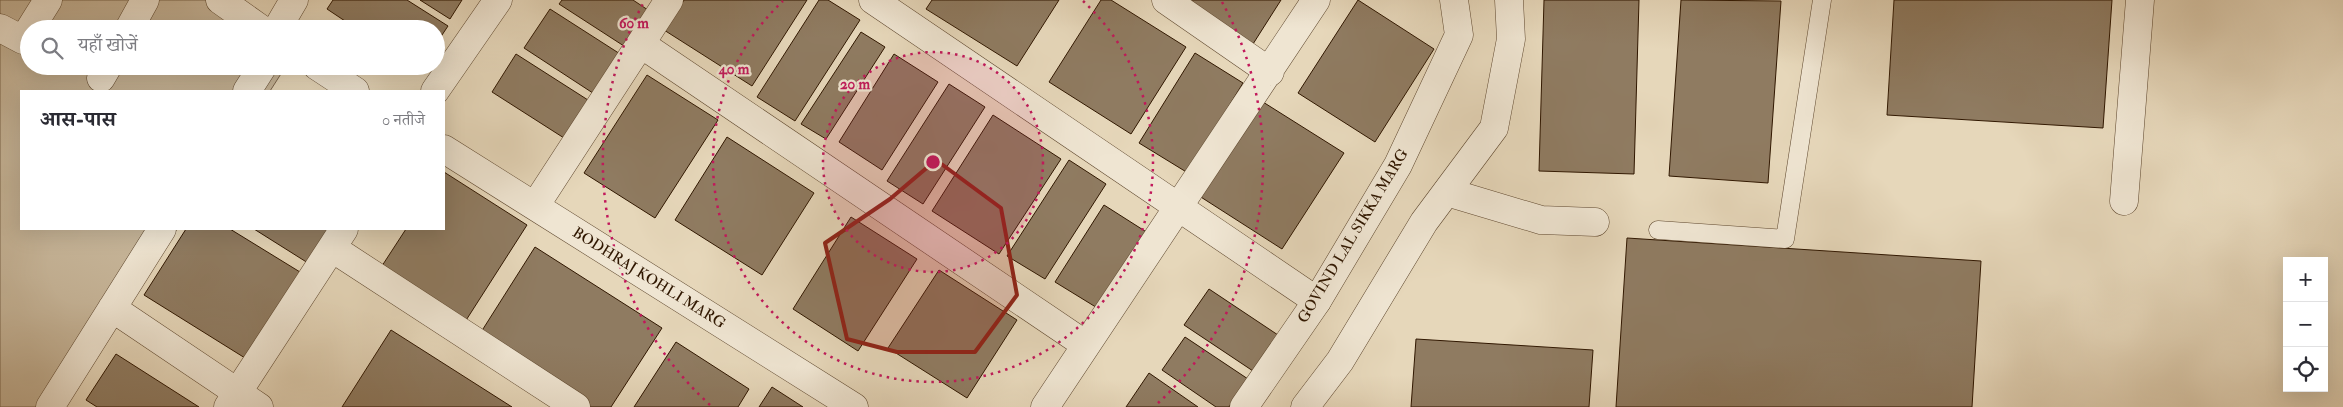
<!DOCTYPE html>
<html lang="hi">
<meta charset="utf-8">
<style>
body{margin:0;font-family:"IM FELL Double Pica","Noto Serif Devanagari",serif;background:#f2f2f3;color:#2b2b33}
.controls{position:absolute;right:15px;bottom:15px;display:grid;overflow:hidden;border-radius:0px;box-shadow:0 5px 20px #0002}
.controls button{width:45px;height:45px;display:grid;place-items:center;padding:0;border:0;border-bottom:1px solid #e1e1e2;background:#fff;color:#2b2b33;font:25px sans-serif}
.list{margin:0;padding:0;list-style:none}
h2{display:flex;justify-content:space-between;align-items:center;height:65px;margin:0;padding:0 20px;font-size:21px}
h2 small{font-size:16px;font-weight:400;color:#7c7c81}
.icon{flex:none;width:28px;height:28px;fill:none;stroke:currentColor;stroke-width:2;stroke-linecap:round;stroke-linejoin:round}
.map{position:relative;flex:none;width:2343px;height:407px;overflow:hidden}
.search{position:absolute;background:#fff;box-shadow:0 5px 20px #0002;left:20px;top:20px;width:425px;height:55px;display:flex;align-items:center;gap:12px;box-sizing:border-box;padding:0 18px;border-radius:28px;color:#7c7c81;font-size:19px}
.panel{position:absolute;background:#fff;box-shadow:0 5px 20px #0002;left:20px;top:90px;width:425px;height:140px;border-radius:0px}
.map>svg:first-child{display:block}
</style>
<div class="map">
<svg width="2343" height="407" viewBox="0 0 2343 407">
<rect width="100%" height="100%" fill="#e6d7ba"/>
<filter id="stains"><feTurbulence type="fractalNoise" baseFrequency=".004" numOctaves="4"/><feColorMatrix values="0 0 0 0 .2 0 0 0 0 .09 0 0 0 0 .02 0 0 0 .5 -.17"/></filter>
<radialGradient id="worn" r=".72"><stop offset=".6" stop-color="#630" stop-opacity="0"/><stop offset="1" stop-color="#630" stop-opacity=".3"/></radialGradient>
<path fill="#c7b69a" stroke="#7c664d" d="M0,0h221l41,29h-233v37h257l-16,25h-249v138h156l-120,178h-57z"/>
<path fill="#8f7b61" stroke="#301700" d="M333,0h74l41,26 -12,18v-15h-79l-30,-20z
M420,0h42l-12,19z
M562,0h71l18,12 -24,36 -68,-44z
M684,0h123l-55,86 -88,-56z
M819,0h9l32,20 -65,101 -38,-24z
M932,0h127l-42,66 -91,-57z
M1101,0h10l75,47 -55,87 -82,-52z
M1184,0h97l-28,44z
M1358,0l76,49 -59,93 -77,-49z
M1544,0h95l-5,174 -95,-3z
M1681,0l100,1 -13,182 -99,-7z
M1894,0h218l-9,128 -216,-13z
M550,9l78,50 -26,40 -78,-51z
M861,32l24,15 -59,92 -25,-15z
M1195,53l48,30 -55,90 -49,-30z
M516,54l72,46 -24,38 -72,-46z
M894,54l44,28 -56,88 -43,-28z
M647,75l71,45 -63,98 -71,-45z
M949,84l36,23 -62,97 -36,-23z
M1255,97l89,56 -62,96 -89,-57z
M993,115l68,44 -62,95 -67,-43z
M727,137l87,56 -52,82 -87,-55z
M1069,160l37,24 -61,95 -38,-23z
M444,172l83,53 -64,100 -85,-53 28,-43h38z
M1104,205l44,28 -49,76 -44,-27z
M851,217l66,42 -59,92 -65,-42z
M186,229h44l70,43 -55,86 -101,-63z
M254,229h76l-22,34z
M1627,238l354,23 -9,146h-356z
M535,247l127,81 -51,79h-30l-105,-67z
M939,270l78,50 -50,78 -79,-50z
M1209,289l69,46 -25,36 -69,-46z
M391,330l121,77h-170z
M1185,337l63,42 -19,28h-13l-54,-37z
M1416,339l177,11 -4,57h-178z
M676,342l73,47 -11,18h-104z
M116,354l83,53h-102l-11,-7z
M1149,373l49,34h-72z
M772,387l31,20h-44z"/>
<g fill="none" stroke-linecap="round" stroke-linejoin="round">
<g stroke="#5e472e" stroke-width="19">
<path id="service" d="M1658,230l127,9 37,-239"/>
</g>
<g stroke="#5e472e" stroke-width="29">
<path id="minor" d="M220,0l41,29
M873,0l444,301
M1166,0l104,72
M0,28l23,12 6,-9
M30,29l18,-29
M129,29l16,-29
M277,29l17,-29
M641,44l445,301
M317,66l38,25
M101,78l7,-12
M247,91l16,-25
M435,91l63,-91
M444,149l410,258
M1447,192l94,28 54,2
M2124,201l16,-201
M535,206l134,-206
M332,248l244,159
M112,308l147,99
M50,407l112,-178
M228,407l116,-178
M1045,407l271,-407"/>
</g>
<g stroke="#5e472e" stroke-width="29">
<path id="tertiary" d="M1244,407l73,-106 81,-136 61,-130 -5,-35
M1305,407l35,-46 84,-139 70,-94 17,-89 -2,-39"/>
</g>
<use href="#service" stroke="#efe5d2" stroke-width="18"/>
<use href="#minor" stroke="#efe5d2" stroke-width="28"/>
<use href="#tertiary" stroke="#efe5d2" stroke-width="28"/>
</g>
<path fill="#8f2418" fill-opacity="0.2" stroke="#8f2418" stroke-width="4" stroke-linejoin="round" d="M936,160l65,48 16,87 -42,57h-78l-50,-13 -22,-96 65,-44z"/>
<circle cx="933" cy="162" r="110" fill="#c2185b" fill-opacity=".12"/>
<g fill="none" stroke="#c2185b" stroke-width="2.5" stroke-dasharray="2.5 5">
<circle cx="933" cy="162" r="110"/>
<path d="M1083 1A220 220 0 1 1 783 1"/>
<path d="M710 405A330 330 0 0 1 644 2M1222 2A330 330 0 0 1 1156 405"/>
</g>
<g text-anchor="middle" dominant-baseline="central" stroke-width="4.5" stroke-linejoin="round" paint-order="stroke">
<g font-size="15" fill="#301700" stroke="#efe5d2">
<text transform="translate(1353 236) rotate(-59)">GOVIND LAL SIKKA MARG</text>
<text transform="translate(649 278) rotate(32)">BODHRAJ KOHLI MARG</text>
</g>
</g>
<circle cx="933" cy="162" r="8" fill="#c2185b" stroke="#efe5d2" stroke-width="2.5"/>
<g font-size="15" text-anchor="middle" font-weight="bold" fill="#c2185b" stroke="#efe5d2" stroke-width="4.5" stroke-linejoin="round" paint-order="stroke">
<text x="634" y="28">60 m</text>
<text x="734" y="74">40 m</text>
<text x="855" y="89">20 m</text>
</g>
<rect width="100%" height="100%" filter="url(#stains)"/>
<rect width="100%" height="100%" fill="url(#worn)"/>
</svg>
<div class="controls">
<button>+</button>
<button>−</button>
<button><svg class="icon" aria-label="locate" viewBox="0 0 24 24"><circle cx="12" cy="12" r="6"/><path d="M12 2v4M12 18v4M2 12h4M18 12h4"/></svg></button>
</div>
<div class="search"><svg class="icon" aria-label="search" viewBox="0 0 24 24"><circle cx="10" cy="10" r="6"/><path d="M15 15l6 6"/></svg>यहाँ खोजें</div>
<section class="panel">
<h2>आस-पास<small>0 नतीजे</small></h2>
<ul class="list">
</ul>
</section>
</div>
